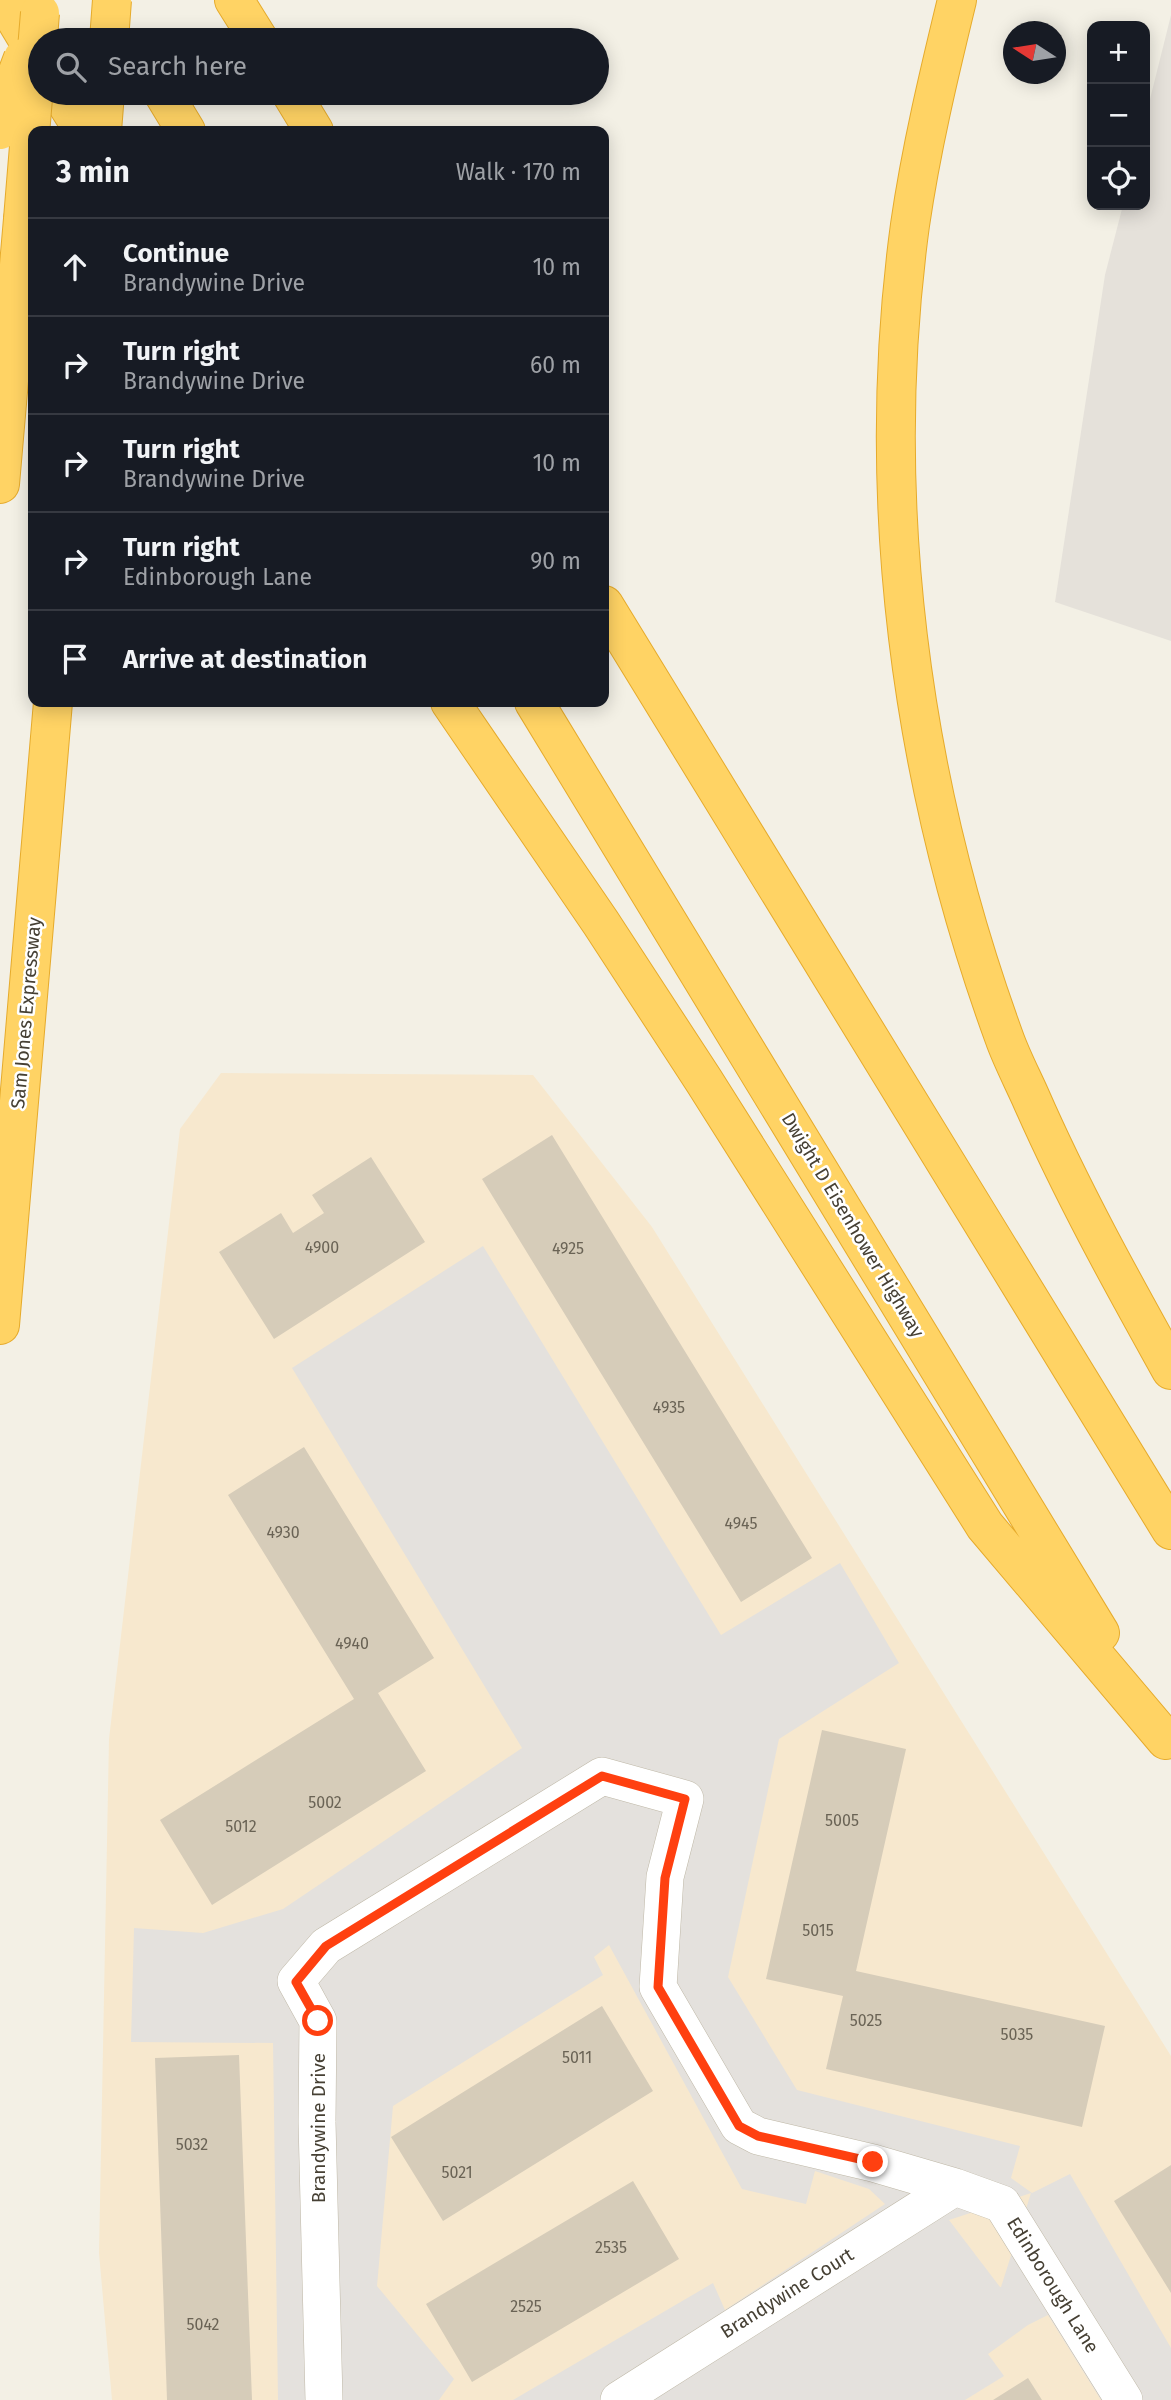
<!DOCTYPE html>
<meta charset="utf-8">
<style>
body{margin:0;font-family:"Fira Sans",sans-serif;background:#20242c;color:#f1f3f6}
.controls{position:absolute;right:21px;top:21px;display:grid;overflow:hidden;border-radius:14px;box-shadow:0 4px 18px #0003}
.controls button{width:63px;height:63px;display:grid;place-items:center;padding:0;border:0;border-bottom:2px solid #363941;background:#171b24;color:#f1f3f6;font:35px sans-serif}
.compass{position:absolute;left:1003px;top:21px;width:63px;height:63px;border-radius:50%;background:#171b24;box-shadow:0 4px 18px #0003;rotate:282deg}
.stop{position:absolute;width:21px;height:21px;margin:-16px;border:5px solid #ff4010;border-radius:50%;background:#fff}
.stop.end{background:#ff4010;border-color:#fff;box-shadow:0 2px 7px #0008}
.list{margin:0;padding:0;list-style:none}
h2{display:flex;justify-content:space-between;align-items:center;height:91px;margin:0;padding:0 28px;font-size:30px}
h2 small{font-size:23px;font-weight:400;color:#9ea1a6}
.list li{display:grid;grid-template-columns:46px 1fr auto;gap:21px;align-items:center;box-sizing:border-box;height:98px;padding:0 28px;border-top:2px solid #363941}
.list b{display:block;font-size:26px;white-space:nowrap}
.list p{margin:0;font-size:23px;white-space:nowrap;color:#9ea1a6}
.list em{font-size:23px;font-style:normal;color:#9ea1a6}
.icon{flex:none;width:38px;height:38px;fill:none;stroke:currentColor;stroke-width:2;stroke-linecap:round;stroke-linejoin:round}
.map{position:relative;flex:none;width:1171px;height:2400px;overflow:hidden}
.search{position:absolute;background:#171b24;box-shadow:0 4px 18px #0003;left:28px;top:28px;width:581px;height:77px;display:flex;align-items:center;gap:18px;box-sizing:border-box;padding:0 24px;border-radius:38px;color:#9ea1a6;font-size:26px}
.panel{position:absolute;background:#171b24;box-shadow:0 4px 18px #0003;left:28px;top:126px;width:581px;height:581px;border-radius:14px}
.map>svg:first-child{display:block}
</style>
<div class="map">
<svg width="1171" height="2400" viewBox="0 0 1171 2400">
<rect width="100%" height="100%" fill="#f3f0e5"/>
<path fill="#f7e8ce" d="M221,1073l312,2 119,152 519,829v344h-1059l-13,-147 10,-514 71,-610z"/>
<path fill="#e5e1da" d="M1171,15v626l-116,-39 50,-327 18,-70h22v-86z"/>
<path fill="#e4e1dd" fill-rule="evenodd" d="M483,1246l238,389 119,-72 59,100 -120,76 -51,238 69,113 223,56 -9,32 21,15 38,-19 101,174v52h-70l-53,-85 -20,10 -40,29 16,22 -39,24h-452l200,-117 12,27 160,-106 -16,-15 -54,-18 -9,33 -64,-15 -133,-244 -15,12 9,18 -210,131 -16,180 77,93 -15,21h-161l-5,-357 -142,-1 3,-114 69,5 80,-24 239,-161 -230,-380zM1031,2193l-30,94h-1l-51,-67z"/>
<path fill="#d6ccb9" d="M552,1135l260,423 -71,44 -259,-423z
M371,1157l54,85 -151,97 -55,-87 62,-39 12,20 31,-20 -12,-18z
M304,1447l130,211 -56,35 48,78 -214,134 -52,-85 194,-121 -126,-204z
M822,1730l84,19 -50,222 249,55 -23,101 -256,-58 17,-73 -77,-17z
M602,2006l51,85 -210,130 -52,-84z
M239,2055l13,345h-85l-12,-342z
M1171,2165v128l-57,-92z
M633,2181l46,78 -207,123 -46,-78z
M1028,2378l14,22h-49z"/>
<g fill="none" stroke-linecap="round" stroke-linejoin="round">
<g stroke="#bfb8a7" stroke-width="38">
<path id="minor" d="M324,2400l-7,-278 1,-101 -22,-40 30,-35 276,-170 83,23 -20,78 -7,110 81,139 19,10 115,27 82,24 47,17 122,196
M619,2400l336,-213"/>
</g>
<g stroke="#e6ab2c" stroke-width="40">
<path id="motorway" d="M4,0l36,60
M234,0l25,40
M957,0c-18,74 -36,149 -47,225 -37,272 0,554 94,812 7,20 17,39 26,59 41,94 91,184 141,274
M60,93l24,38
M163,93l23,38
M291,93l23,38
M102,131l3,-38
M0,484l23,-265
M604,605l567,925
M450,702l151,221 103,158 281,445 181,214
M534,702l566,931
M0,1325l53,-623"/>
</g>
<use href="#minor" stroke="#fff" stroke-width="37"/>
<use href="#motorway" stroke="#ffd364" stroke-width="38"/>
<g stroke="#e6ab2c" stroke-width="40" stroke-linecap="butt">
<path id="motorway-bridge" d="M109,40l3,-40
M0,130l3,-19 20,-53
M23,219l17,-206"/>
</g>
<use href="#motorway-bridge" stroke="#ffd364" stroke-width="38"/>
</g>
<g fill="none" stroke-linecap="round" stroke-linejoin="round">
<path stroke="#ff4010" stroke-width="9" d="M318,2021l-22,-39 30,-36 276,-170 83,23 -20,79 -7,109 81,139 19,10 115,26"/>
</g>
<g text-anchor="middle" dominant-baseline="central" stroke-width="5" stroke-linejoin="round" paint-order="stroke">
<g font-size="16" fill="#6a6355">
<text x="322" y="1247">4900</text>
<text x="568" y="1248">4925</text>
<text x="669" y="1407">4935</text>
<text x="741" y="1523">4945</text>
<text x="283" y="1532">4930</text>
<text x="352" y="1643">4940</text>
<text x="325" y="1802">5002</text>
<text x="842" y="1820">5005</text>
<text x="241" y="1826">5012</text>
<text x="818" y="1930">5015</text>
<text x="866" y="2020">5025</text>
<text x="1017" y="2034">5035</text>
<text x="577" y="2057">5011</text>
<text x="192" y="2144">5032</text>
<text x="457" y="2172">5021</text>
<text x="611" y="2247">2535</text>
<text x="526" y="2306">2525</text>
<text x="203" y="2324">5042</text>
</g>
<g font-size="19" fill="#464034" stroke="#fff">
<text transform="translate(26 1013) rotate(-85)">Sam Jones Expressway</text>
<text transform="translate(853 1225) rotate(59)">Dwight D Eisenhower Highway</text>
<text transform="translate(318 2128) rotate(-90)">Brandywine Drive</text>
<text transform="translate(1053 2285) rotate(58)">Edinborough Lane</text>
<text transform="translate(787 2293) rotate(-32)">Brandywine Court</text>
</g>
</g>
</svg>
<div class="controls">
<button>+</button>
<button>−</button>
<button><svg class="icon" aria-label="locate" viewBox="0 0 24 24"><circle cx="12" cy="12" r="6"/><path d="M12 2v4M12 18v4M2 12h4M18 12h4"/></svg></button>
</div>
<svg class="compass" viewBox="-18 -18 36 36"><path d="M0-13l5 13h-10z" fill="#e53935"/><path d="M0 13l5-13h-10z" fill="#9ea1a6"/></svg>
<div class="stop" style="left:318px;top:2021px"></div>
<div class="stop end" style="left:873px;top:2162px"></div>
<div class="search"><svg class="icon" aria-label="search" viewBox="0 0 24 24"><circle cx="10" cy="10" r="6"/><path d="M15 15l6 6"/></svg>Search here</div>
<section class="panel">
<h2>3 min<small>Walk · 170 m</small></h2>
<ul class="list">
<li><svg class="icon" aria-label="ahead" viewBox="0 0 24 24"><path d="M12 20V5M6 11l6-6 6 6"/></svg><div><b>Continue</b><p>Brandywine Drive</p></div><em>10 m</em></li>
<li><svg class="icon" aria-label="right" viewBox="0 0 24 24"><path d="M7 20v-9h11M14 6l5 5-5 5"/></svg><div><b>Turn right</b><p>Brandywine Drive</p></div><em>60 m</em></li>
<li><svg class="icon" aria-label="right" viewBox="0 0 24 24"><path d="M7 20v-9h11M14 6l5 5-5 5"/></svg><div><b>Turn right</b><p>Brandywine Drive</p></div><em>10 m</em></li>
<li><svg class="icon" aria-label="right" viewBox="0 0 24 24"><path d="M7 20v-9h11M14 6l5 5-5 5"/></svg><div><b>Turn right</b><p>Edinborough Lane</p></div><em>90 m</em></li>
<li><svg class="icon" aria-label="arrive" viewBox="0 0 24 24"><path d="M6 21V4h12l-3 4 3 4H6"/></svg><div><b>Arrive at destination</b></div></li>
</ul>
</section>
</div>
